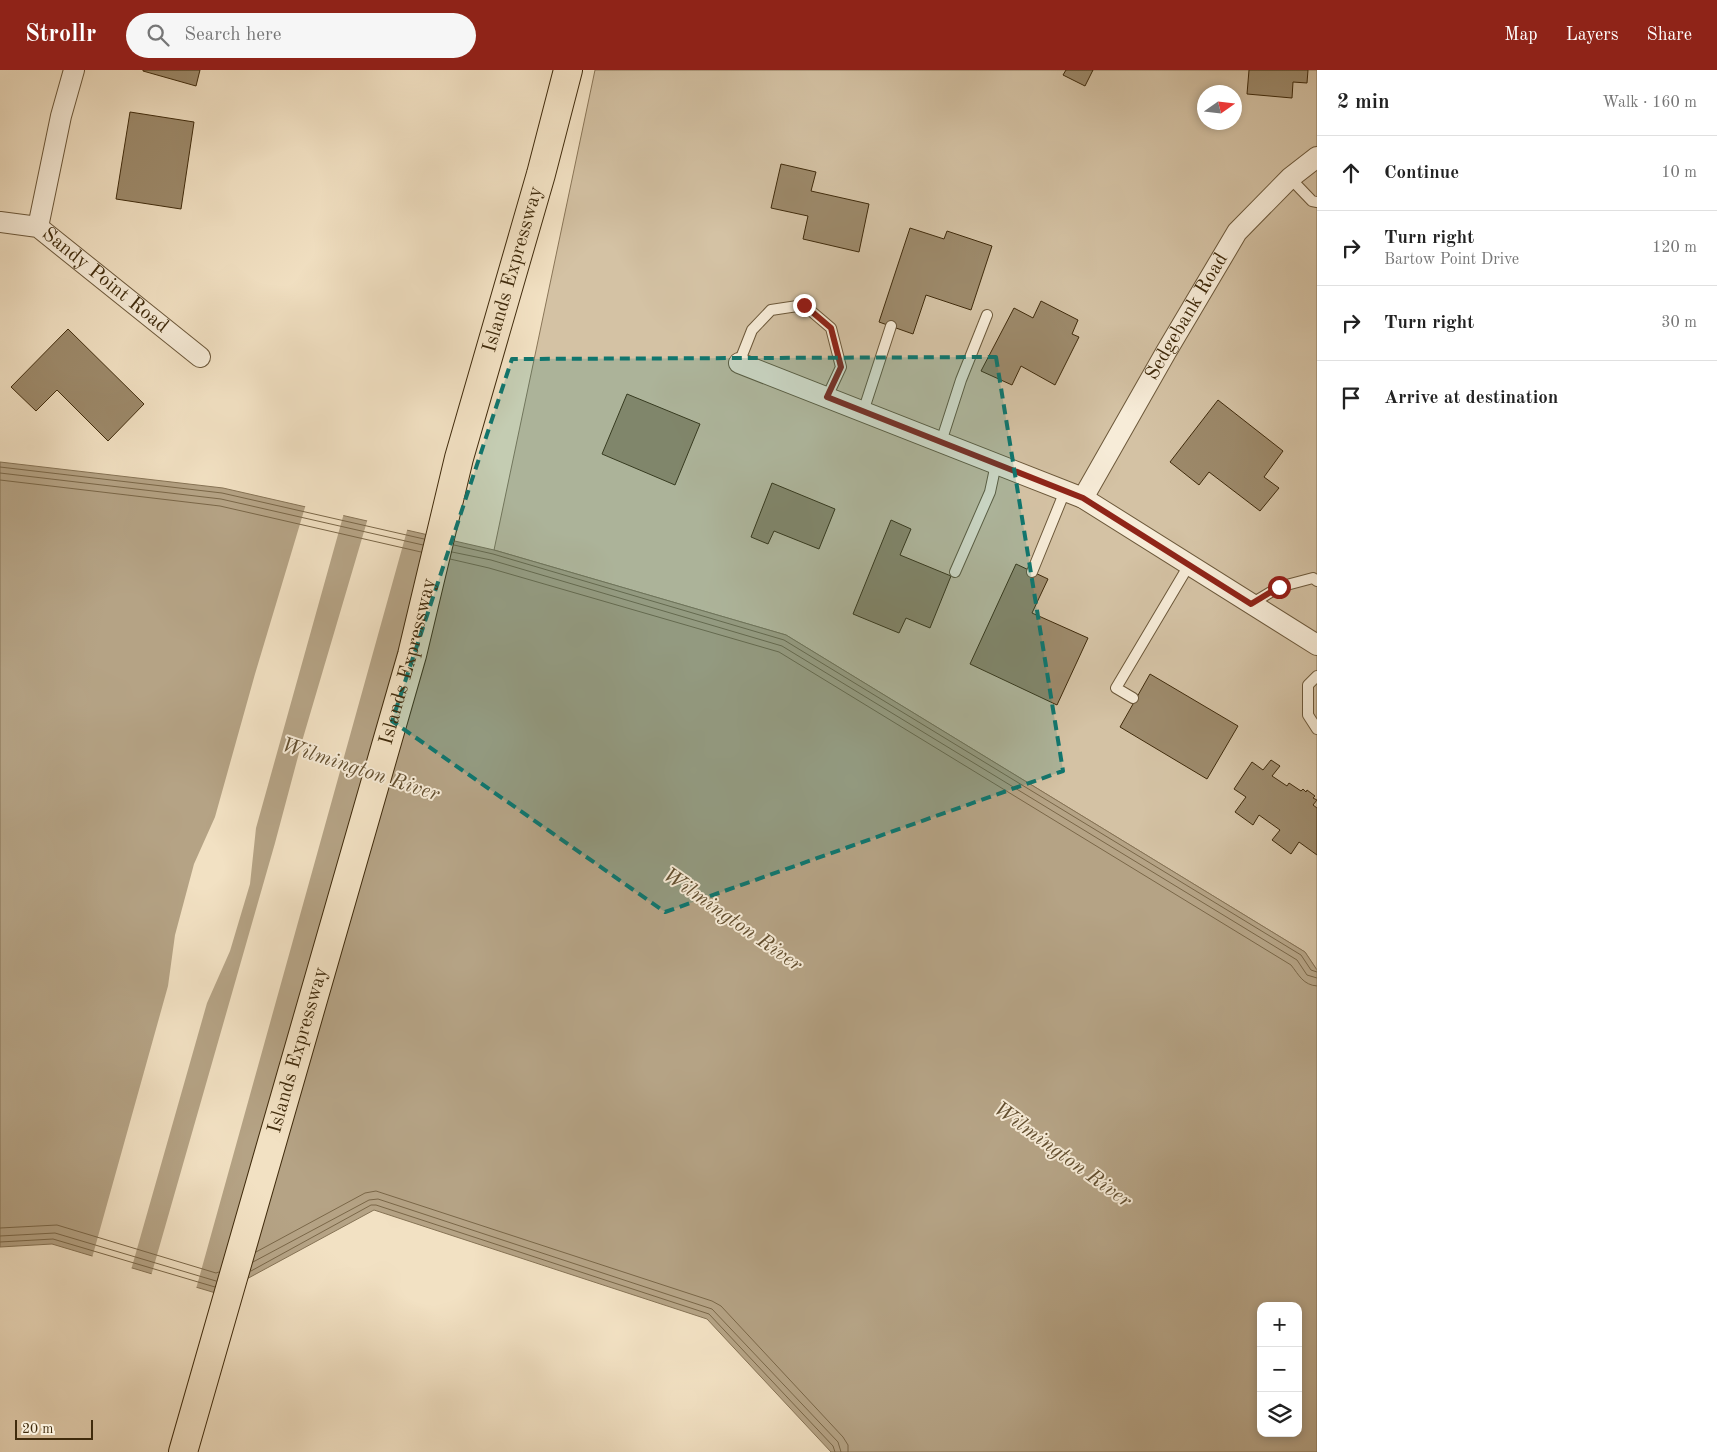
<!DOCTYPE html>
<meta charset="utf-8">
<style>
body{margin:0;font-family:"Old Standard TT",serif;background:#f6f6f6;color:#222}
.controls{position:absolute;right:15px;bottom:15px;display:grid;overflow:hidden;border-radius:10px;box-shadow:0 2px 8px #0003}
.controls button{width:45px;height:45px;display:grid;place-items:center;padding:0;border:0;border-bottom:1px solid #e0e0e0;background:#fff;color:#222;font:25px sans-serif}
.compass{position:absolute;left:1197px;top:15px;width:45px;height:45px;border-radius:50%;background:#fff;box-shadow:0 2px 8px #0003;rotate:76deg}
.scale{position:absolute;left:15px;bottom:12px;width:78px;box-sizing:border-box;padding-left:5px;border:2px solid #402b0c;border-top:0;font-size:14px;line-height:18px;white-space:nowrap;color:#402b0c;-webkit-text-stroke:4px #f7ecd8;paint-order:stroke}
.stop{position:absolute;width:15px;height:15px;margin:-11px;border:4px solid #8f2418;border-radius:50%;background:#fff}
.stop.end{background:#8f2418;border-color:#fff;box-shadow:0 1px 5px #0008}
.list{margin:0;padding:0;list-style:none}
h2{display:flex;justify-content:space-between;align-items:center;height:65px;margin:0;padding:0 20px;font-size:21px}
h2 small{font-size:16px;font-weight:400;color:#767676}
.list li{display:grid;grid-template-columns:32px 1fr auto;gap:15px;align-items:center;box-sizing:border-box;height:75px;padding:0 20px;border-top:1px solid #e0e0e0}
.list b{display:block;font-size:19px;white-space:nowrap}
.list p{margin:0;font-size:16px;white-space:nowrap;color:#767676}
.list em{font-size:16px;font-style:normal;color:#767676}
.icon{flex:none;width:28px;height:28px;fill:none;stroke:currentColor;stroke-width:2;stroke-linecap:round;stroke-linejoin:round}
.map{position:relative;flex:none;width:1317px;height:1382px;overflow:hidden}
header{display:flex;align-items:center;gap:30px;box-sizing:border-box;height:70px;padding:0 25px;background:#8f2418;color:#fff}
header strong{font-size:24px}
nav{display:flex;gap:28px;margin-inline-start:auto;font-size:18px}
.search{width:350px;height:45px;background:#f6f6f6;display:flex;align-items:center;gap:12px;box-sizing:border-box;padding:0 18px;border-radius:28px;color:#767676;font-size:19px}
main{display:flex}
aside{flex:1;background:#fff}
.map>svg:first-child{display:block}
</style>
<header>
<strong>Strollr</strong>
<div class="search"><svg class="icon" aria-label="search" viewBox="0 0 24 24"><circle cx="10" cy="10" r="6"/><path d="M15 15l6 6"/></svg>Search here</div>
<nav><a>Map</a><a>Layers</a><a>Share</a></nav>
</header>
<main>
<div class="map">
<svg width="1317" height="1382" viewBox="0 0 1317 1382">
<rect width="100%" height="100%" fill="#f2e1c3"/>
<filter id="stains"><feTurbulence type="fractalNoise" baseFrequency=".004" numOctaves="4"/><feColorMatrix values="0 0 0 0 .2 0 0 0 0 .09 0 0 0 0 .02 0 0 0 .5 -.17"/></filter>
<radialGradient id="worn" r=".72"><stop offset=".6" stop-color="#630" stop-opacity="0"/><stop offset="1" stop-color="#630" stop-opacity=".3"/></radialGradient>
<path fill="#d4c2a4" stroke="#8a7658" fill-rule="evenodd" d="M595,0h722v900l-12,-18 -519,-317 -292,-85zM1204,22h30v30h-30z"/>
<path fill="#b5a385" stroke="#867355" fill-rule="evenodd" d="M0,392l223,26 271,62 292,85 519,317 12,18v482h-486l-124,-133 -333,-109 -155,84 -167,-50 -52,3zM1261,1236h37v127h-37z"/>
<path fill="#f2e1c3" d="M306,434l38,9 -88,315 -6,56 -20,67 -23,52 -76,267 -39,-12 76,-272 7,-51 19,-71 21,-47 40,-143z
M368,448l40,9 -212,762 -45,-13 124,-433 28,-105z"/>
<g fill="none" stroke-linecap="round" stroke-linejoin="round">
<path stroke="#7a6748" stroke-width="1" d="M0,397l222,26 202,46
M0,403l221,26 202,46
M0,410l220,26 201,46
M454,475l39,9 291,86 517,315 10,15 6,2
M452,482l39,8 291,86 515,314 10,15 10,3
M450,489l39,9 290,84 512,313c8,10 12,20 26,21
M0,1158l57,-3 159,48 3,-1
M0,1166l55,-3 161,48
M0,1172l53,-3 162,48
M256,1182l109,-59 11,-2 336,110 9,5 122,131 5,8v7
M253,1192l116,-62 9,-1 334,110 126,133 3,10
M251,1201l120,-66h5l333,109 124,132 2,6"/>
</g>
<path fill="#9d8a6b" stroke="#402b0c" d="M143,0h57l-4,16 -53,-15z
M1066,0h27l-8,16 -22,-11z
M1249,0h59l-1,13 -14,-1 -1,16 -45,-4z
M130,42l64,10 -13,87 -65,-10z
M781,94l35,8 -5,19 58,13 -10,48 -56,-13 5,-23 -37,-8z
M910,158l34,11 3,-8 45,15 -21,64 -45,-15 -13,39 -34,-12z
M1041,231l37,19 -6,14 7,3 -24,48 -34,-19 -9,19 -31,-14 33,-63 19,10z
M68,259l76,75 -36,37 -51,-51 -21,21 -25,-24z
M627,324l73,30 -25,61 -73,-31z
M1218,330l65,51 -19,26 15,11 -19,23 -51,-39 -10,13 -29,-23z
M772,413l63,26 -16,40 -45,-18 -6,13 -17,-7z
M891,450l20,9 -11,26 51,21 -21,52 -24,-10 -7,15 -46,-19z
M1016,494l32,15 -16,34 56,25 -31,67 -87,-41z
M1150,604l88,52 -31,53 -87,-52z
M1271,690l9,6 -8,10 15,10 2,-3 12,8 2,-2 3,3 1,-2 8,6 -2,2 4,2 -4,5 4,3v47l-18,-13 -8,12 -19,-14 8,-10 -21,-15 -6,10 -18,-13 11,-15 -12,-8 18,-27 11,8z"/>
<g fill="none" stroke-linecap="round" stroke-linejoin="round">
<g stroke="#6c583a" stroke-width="12">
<path id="service" d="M1290,108l22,23 5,1
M739,293l13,-33 19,-20 33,-5 27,23 10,39 -14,30
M863,342l28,-86
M941,372l20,-62 26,-65
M955,502l35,-80 6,-28
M1032,502l33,-81
M1251,534l28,-17 34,-9 4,3
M1317,606l-9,9v30l9,14
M1133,628l-17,-10 73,-123"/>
</g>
<g stroke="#6c583a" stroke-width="22">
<g id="minor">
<path id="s1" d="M0,152l38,5 162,130"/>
<path d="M38,157l23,-111 13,-46"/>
<path d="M739,293l344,135 234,147"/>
<path id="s2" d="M1083,428l83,-146 71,-120 53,-54 27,-21"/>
</g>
</g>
<g stroke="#402b0c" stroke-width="30">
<g id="primary">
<path id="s3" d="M183,1382l229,-797 47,-197 82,-284 27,-104"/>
</g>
</g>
<use href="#service" stroke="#f7ecd8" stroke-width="10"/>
<use href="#minor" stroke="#f7ecd8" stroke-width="20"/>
<use href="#primary" stroke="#f2e1c3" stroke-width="28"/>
</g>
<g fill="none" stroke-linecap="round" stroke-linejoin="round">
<path stroke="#8f2418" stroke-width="6" d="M804,235l27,23 10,39 -14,30 256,101 168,106 28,-17"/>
</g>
<path fill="#0f766e" fill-opacity="0.2" stroke="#0f766e" stroke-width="4" stroke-dasharray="10 6" stroke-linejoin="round" d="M996,287l67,414 -398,141 -273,-191 120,-362z"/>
<g text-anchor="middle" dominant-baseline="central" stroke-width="4" stroke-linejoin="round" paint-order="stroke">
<g font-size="20" fill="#402b0c" stroke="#f7ecd8">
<text stroke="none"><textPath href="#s3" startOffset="1228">Islands Expressway</textPath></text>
<text stroke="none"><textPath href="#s1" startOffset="124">Sandy Point Road</textPath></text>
<text stroke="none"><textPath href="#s2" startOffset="209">Sedgebank Road</textPath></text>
<text stroke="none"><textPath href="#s3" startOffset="822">Islands Expressway</textPath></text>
<text stroke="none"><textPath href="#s3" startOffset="418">Islands Expressway</textPath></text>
</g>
<g font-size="21" font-style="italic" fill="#634f30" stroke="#f7ecd8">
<text transform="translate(360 700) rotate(18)">Wilmington River</text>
<text transform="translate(732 850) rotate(35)">Wilmington River</text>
<text transform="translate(1062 1085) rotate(36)">Wilmington River</text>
</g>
</g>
<rect width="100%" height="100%" filter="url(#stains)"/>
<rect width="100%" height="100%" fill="url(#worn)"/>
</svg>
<div class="controls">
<button>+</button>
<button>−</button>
<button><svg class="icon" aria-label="layers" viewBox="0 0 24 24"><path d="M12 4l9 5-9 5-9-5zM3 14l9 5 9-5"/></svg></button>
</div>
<svg class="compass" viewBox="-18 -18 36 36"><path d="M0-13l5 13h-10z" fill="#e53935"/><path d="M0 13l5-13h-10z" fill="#767676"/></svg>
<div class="scale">20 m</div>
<div class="stop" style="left:1279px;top:517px"></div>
<div class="stop end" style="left:804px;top:235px"></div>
</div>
<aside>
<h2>2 min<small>Walk · 160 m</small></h2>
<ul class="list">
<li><svg class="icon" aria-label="ahead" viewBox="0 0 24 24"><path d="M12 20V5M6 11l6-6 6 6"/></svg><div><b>Continue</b></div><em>10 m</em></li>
<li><svg class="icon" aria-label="right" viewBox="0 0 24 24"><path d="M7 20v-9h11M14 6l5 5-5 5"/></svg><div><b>Turn right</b><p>Bartow Point Drive</p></div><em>120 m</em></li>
<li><svg class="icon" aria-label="right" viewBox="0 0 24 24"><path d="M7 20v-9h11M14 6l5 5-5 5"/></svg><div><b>Turn right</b></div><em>30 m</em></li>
<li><svg class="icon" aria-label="arrive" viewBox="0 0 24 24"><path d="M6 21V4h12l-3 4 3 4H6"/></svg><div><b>Arrive at destination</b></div></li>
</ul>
</aside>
</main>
